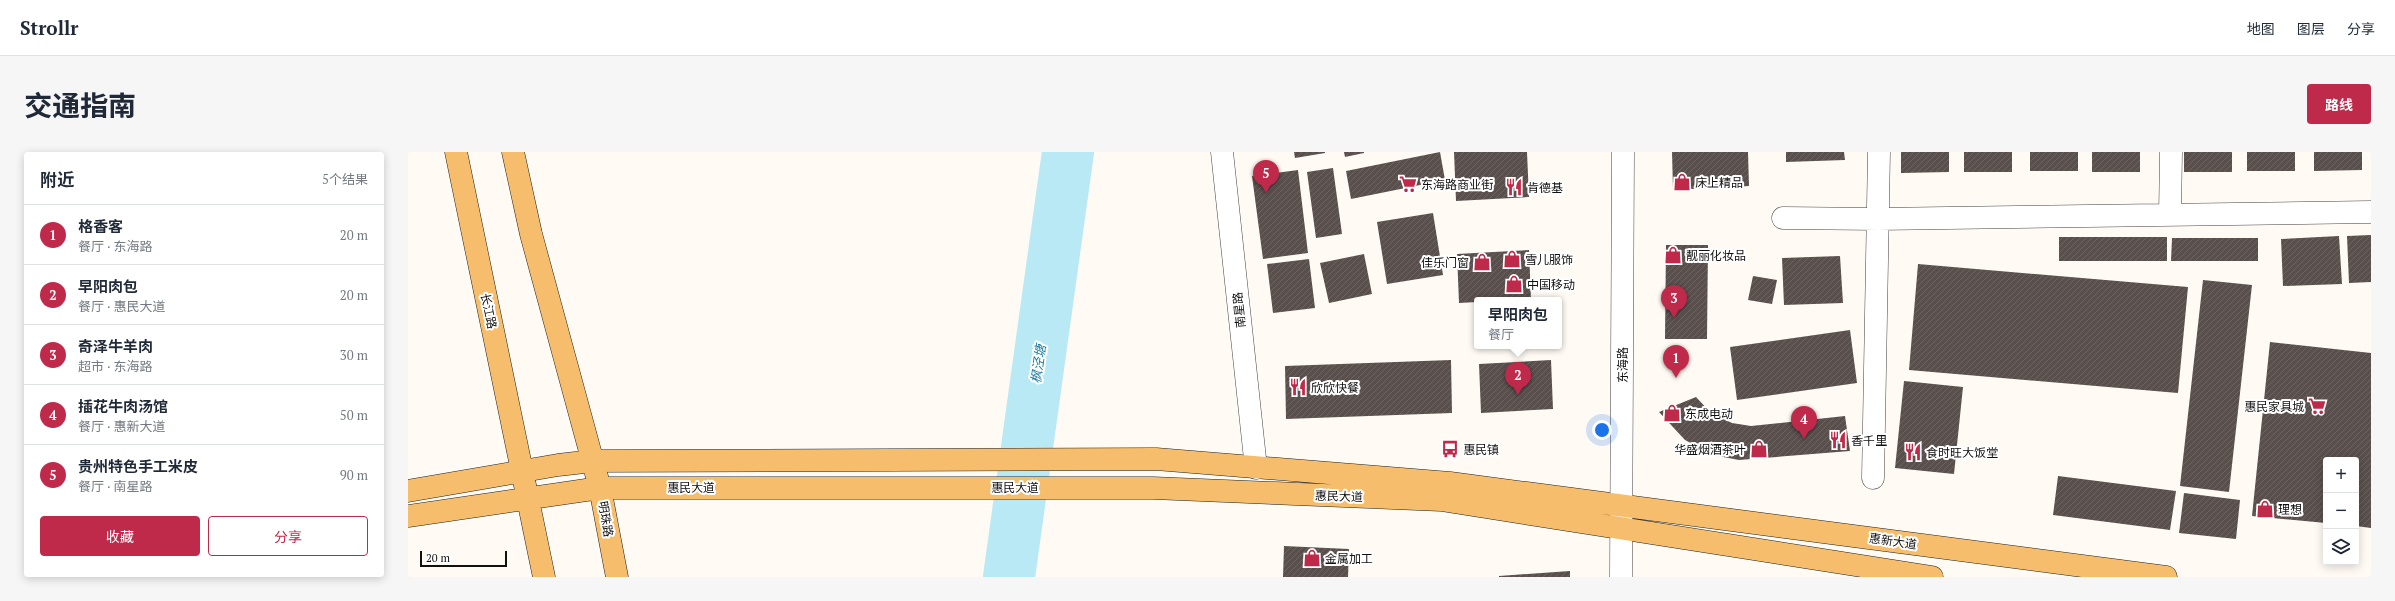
<!DOCTYPE html>
<html lang="zh">
<meta charset="utf-8">
<style>
body{margin:0;font-family:"PT Serif","Noto Sans SC",serif;background:#f6f6f7;color:#1f2937}
.controls{position:absolute;right:12px;bottom:12px;display:grid;overflow:hidden;border-radius:4px;box-shadow:0 2px 10px #0003}
.controls button{width:36px;height:36px;display:grid;place-items:center;padding:0;border:0;border-bottom:1px solid #e0e1e3;background:#fff;color:#1f2937;font:20px sans-serif}
.scale{position:absolute;left:12px;bottom:10px;width:87px;box-sizing:border-box;padding-left:4px;border:2px solid #101010;border-top:0;font-size:11px;line-height:14px;white-space:nowrap;color:#101010;-webkit-text-stroke:3px #fff;paint-order:stroke}
.you{position:absolute;left:1194px;top:278px;width:14px;height:14px;margin:-10px;border:3px solid #fff;border-radius:50%;background:#1a73e8;box-shadow:0 0 0 6px #1a73e833}
.badge{display:grid;place-items:center;width:26px;height:26px;border-radius:50%;background:#bf294a;color:#fff;font-size:13px;font-weight:700}
.pin{position:absolute;translate:-50% -33px;filter:drop-shadow(0 1px 2px #0008)}
.pin::after{content:'';position:absolute;top:21px;width:14px;height:12px;background:inherit;clip-path:polygon(0 0,100% 0,50% 100%)}
.popup{position:absolute;left:1066px;top:145px;width:88px;height:52px;box-sizing:border-box;display:grid;place-content:center;border-radius:4px;background:#fff;filter:drop-shadow(0 1px 3px #0005);font-size:13px;white-space:nowrap;color:#747a83}
.popup b{font-size:15px;color:#1f2937}
.popup::after{content:'';position:absolute;left:50%;top:100%;margin-left:-8px;border:8px solid transparent;border-top-color:#fff}
.list{margin:0;padding:0;list-style:none}
h2{display:flex;justify-content:space-between;align-items:center;height:52px;margin:0;padding:0 16px;font-size:17px}
h2 small{font-size:13px;font-weight:400;color:#747a83}
.list li{display:grid;grid-template-columns:26px 1fr auto;gap:12px;align-items:center;box-sizing:border-box;height:60px;padding:0 16px;border-top:1px solid #e0e1e3}
.list b{display:block;font-size:15px;white-space:nowrap}
.list p{margin:0;font-size:13px;white-space:nowrap;color:#747a83}
.list em{font-size:13px;font-style:normal;color:#747a83}
.actions{display:flex;gap:8px;padding:12px 16px}
.actions a{flex:1;padding:9px 0;border:1px solid #bf294a;border-radius:4px;text-align:center;font-size:14px;color:#bf294a}
.actions .main{background:#bf294a;color:#fff}
.icon{flex:none;width:22px;height:22px;fill:none;stroke:currentColor;stroke-width:2;stroke-linecap:round;stroke-linejoin:round}
.map{position:relative;flex:none;width:1963px;height:425px;overflow:hidden;border-radius:4px}
header{display:flex;align-items:center;gap:24px;box-sizing:border-box;height:56px;padding:0 20px;background:#fff;border-bottom:1px solid #e0e1e3}
header strong{font-size:19px}
nav{display:flex;gap:22px;margin-inline-start:auto;font-size:14px}
.intro{display:flex;align-items:center;justify-content:space-between;box-sizing:border-box;height:96px;padding:0 24px}
h1{margin:0;font-size:28px}
.button{padding:10px 18px;border-radius:4px;background:#bf294a;color:#fff;font-size:14px;font-weight:700}
main{display:flex;gap:24px;padding:0 24px}
aside{flex:1;background:#fff;border-radius:4px;box-shadow:0 2px 10px #0003}
.map>svg:first-child{display:block}
</style>
<header>
<strong>Strollr</strong>
<nav><a>地图</a><a>图层</a><a>分享</a></nav>
</header>
<div class="intro"><h1>交通指南</h1><a class="button">路线</a></div>
<main>
<aside>
<h2>附近<small>5个结果</small></h2>
<ul class="list">
<li><span class="badge">1</span><div><b>格香客</b><p>餐厅 · 东海路</p></div><em>20 m</em></li>
<li><span class="badge">2</span><div><b>早阳肉包</b><p>餐厅 · 惠民大道</p></div><em>20 m</em></li>
<li><span class="badge">3</span><div><b>奇泽牛羊肉</b><p>超市 · 东海路</p></div><em>30 m</em></li>
<li><span class="badge">4</span><div><b>插花牛肉汤馆</b><p>餐厅 · 惠新大道</p></div><em>50 m</em></li>
<li><span class="badge">5</span><div><b>贵州特色手工米皮</b><p>餐厅 · 南星路</p></div><em>90 m</em></li>
</ul>
<div class="actions"><a class="main">收藏</a><a>分享</a></div>
</aside>
<div class="map">
<svg width="1963" height="425" viewBox="0 0 1963 425">
<defs>
<pattern id="building-hatch" width="6" height="6" patternUnits="userSpaceOnUse"><rect width="6" height="6" fill="#594f4d"/><path d="M-1 1l2-2M0 6l6-6M5 7l2-2" fill="none" stroke="#6c6462"/></pattern>
</defs>
<rect width="100%" height="100%" fill="#fffbf4"/>
<g fill="none" stroke-linecap="round" stroke-linejoin="round">
<path stroke="#b9e9f5" stroke-width="52" d="M601,425l59,-425"/>
</g>
<path fill="url(#building-hatch)" d="M886,0h31v1l-30,5z
M936,0h20v1l-19,4z
M1032,0l5,28 -94,19 -5,-28z
M1046,0h73l2,45 -73,4z
M1264,0h76l1,34 -76,4z
M1378,0h58l1,8 -59,2z
M1493,0h48v20l-48,1z
M1556,0h48v20h-48z
M1622,0h48v19h-48z
M1684,0h48v20h-48z
M1776,0h48v20h-48z
M1839,0h48v19h-48z
M1906,0h48v18l-48,1z
M925,16l9,66 -26,4 -9,-66z
M890,18l10,83 -45,6 -11,-83z
M1025,61l10,62 -56,9 -10,-62z
M1963,83v47l-22,1 -2,-47z
M1931,84l3,48 -59,2 -2,-47z
M1651,85h108v24h-108z
M1764,86h86v23h-87z
M1258,93h42l-1,94h-42z
M1121,98l2,50h-54v2l-18,1 -2,-49z
M956,102l8,40 -43,9 -9,-40z
M1432,104l3,47 -59,2 -2,-47z
M901,107l6,49 -42,5 -6,-49z
M1510,112l270,23 -10,106 -269,-23z
M1345,124l24,4 -5,24 -24,-4z
M1795,128l49,5 -23,207 -49,-6z
M1442,178l7,53 -120,17 -7,-53z
M1862,190l101,11v175l-15,-2v-66h-30v63l-74,-7z
M1043,208l1,53 -166,6 -1,-53z
M1143,208l2,49 -72,4 -2,-49z
M1496,229l59,6 -9,87 -59,-6z
M1288,245l15,16 21,10 19,3 94,-10 5,35 -111,9 -26,-5 -28,-15 -26,-28z
M1650,324l118,15 -6,39 -117,-15z
M1776,341l56,7 -4,39 -57,-6z
M876,394l65,3 -1,28h-65z
M1162,419v6h-71v-1z"/>
<g fill="none" stroke-linecap="round" stroke-linejoin="round">
<g stroke="#434343" stroke-width="23">
<path id="minor" d="M814,0l34,316
M1762,63l1,-63
M1375,66l95,1 493,-7
M1465,326l6,-326
M1213,425l2,-425"/>
</g>
<g stroke="#212121" stroke-width="23">
<path id="major" d="M48,0l88,425
M105,0l18,82 69,254 17,89
M0,339l150,-26 35,-4 563,-2 294,24 716,94
M0,364l192,-28h553l288,12 491,77"/>
</g>
<use href="#minor" stroke="#fff" stroke-width="22"/>
<use href="#major" stroke="#f6bd6d" stroke-width="22"/>
</g>
<defs>
<g id="shop-bare" transform="scale(1.38)"><path d="M-5-2.5h2.3a2.7 3.5 0 0 1 5.4 0H5L5.5 6h-11ZM-1.5-2.5h3a1.5 2.3 0 0 0-3 0Z" fill="#bf294a" stroke="#fff" stroke-width="2.5" paint-order="stroke"/></g>
<g id="supermarket-bare" transform="scale(1.38)"><path d="M-6-5.5h2.5l.6 2H6L4.5 2H-2.5L-4.4-4H-6ZM-1.5 3.2a1.3 1.3 0 1 0 .1 0ZM3 3.2a1.3 1.3 0 1 0 .1 0Z" fill="#bf294a" stroke="#fff" stroke-width="2.5" paint-order="stroke"/></g>
<g id="restaurant-bare" transform="scale(1.38)"><path d="M-5-6h1v4h1v-4h1v4h1v-4h1v5L-1.5 .5V6h-2V.5L-5-1ZM5-6V6H3V1.5H1.5Q1.5-4 5-6Z" fill="#bf294a" stroke="#fff" stroke-width="2.5" paint-order="stroke"/></g>
<g id="bus-bare" transform="scale(1.38)"><path d="M-5-6H5V4H4V6H2V4H-2V6H-4V4H-5ZM-3.5-4V0h7V-4ZM-3.5 1.2v1.5H-2V1.2ZM2 1.2v1.5H3.5V1.2Z" fill="#bf294a" stroke="#fff" stroke-width="2.5" paint-order="stroke"/></g>
</defs>
<g fill-rule="evenodd">
<use href="#shop-bare" x="1274" y="30"/>
<use href="#supermarket-bare" x="1000" y="32"/>
<use href="#restaurant-bare" x="1106" y="35"/>
<use href="#shop-bare" x="1265" y="103"/>
<use href="#shop-bare" x="1104" y="107"/>
<use href="#shop-bare" x="1074" y="110"/>
<use href="#shop-bare" x="1106" y="132"/>
<use href="#restaurant-bare" x="890" y="235"/>
<use href="#supermarket-bare" x="1909" y="254"/>
<use href="#shop-bare" x="1264" y="261"/>
<use href="#restaurant-bare" x="1430" y="288"/>
<use href="#bus-bare" x="1042" y="297"/>
<use href="#shop-bare" x="1351" y="297"/>
<use href="#restaurant-bare" x="1505" y="300"/>
<use href="#shop-bare" x="1857" y="357"/>
<use href="#shop-bare" x="904" y="406"/>
</g>
<g text-anchor="middle" dominant-baseline="central" stroke-width="4" stroke-linejoin="round" paint-order="stroke">
<g font-size="12" fill="#101010" stroke="#fff" text-anchor="start">
<text x="1287" y="30">床上精品</text>
<text x="1013" y="32">东海路商业街</text>
<text x="1119" y="35">肯德基</text>
<text x="1278" y="103">靓丽化妆品</text>
<text x="1117" y="107">雪儿服饰</text>
<text x="1061" y="110" text-anchor="end">佳乐门窗</text>
<text x="1119" y="132">中国移动</text>
<text x="903" y="235">欣欣快餐</text>
<text x="1896" y="254" text-anchor="end">惠民家具城</text>
<text x="1277" y="261">东成电动</text>
<text x="1443" y="288">香千里</text>
<text x="1055" y="297">惠民镇</text>
<text x="1338" y="297" text-anchor="end">华盛烟酒茶叶</text>
<text x="1518" y="300">食时旺大饭堂</text>
<text x="1870" y="357">理想</text>
<text x="917" y="406">金属加工</text>
</g>
<g font-size="12" fill="#101010" stroke="#fff">
<text transform="translate(831 158) rotate(-96)">南星路</text>
<text transform="translate(81 159) rotate(78)">长江路</text>
<text transform="translate(1214 213) rotate(-90)">东海路</text>
<text x="283" y="335">惠民大道</text>
<text x="607" y="335">惠民大道</text>
<text transform="translate(931 344) rotate(2)">惠民大道</text>
<text transform="translate(198 367) rotate(80)">明珠路</text>
<text transform="translate(1485 389) rotate(8)">惠新大道</text>
</g>
<g font-size="13" font-style="italic" fill="#1a7da2" stroke="#fff">
<text transform="translate(630 212) rotate(-82)">枫泾塘</text>
</g>
</g>
</svg>
<div class="controls">
<button>+</button>
<button>−</button>
<button><svg class="icon" aria-label="layers" viewBox="0 0 24 24"><path d="M12 4l9 5-9 5-9-5zM3 14l9 5 9-5"/></svg></button>
</div>
<div class="scale">20 m</div>
<div class="you"></div>
<div class="pin badge" style="left:1268px;top:226px">1</div>
<div class="pin badge" style="left:1110px;top:243px">2</div>
<div class="popup"><b>早阳肉包</b>餐厅</div>
<div class="pin badge" style="left:1266px;top:166px">3</div>
<div class="pin badge" style="left:1396px;top:287px">4</div>
<div class="pin badge" style="left:858px;top:41px">5</div>
</div>
</main>
